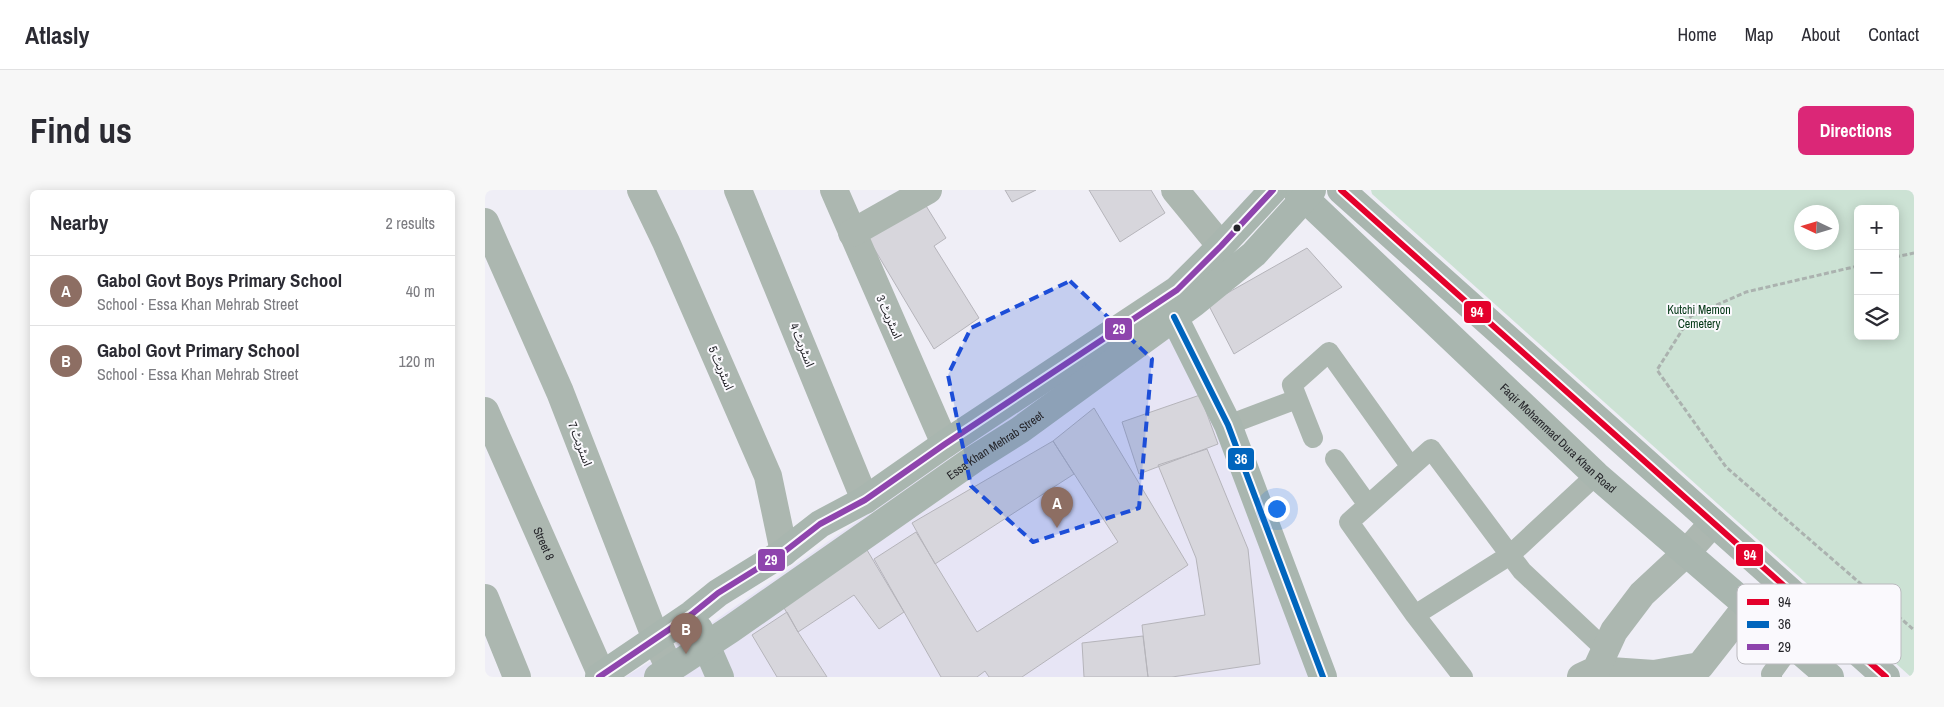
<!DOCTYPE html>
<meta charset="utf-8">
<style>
body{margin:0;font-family:"Archivo Narrow","Noto Sans Arabic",sans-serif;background:#f7f7f7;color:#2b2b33}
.controls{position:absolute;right:15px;top:15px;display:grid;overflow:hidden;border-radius:8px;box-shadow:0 2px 12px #0003}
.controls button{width:45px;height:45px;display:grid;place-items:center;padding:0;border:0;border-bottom:1px solid #e1e1e2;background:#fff;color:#2b2b33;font:25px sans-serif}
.compass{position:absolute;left:1309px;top:15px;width:45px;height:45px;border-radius:50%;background:#fff;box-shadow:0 2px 12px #0003;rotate:274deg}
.you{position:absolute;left:791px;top:318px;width:18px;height:18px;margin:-12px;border:4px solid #fff;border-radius:50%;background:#1a73e8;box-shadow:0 0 0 8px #1a73e833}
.badge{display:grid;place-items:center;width:32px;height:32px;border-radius:50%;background:#db2777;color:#fff;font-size:16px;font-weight:700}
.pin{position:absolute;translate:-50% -41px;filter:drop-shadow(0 1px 2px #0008)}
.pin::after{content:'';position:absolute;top:26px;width:18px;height:15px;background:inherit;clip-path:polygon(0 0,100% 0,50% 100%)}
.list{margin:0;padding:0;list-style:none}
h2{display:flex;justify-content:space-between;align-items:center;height:65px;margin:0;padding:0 20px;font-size:21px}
h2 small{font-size:16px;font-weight:400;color:#7c7c81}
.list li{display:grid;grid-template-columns:32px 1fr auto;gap:15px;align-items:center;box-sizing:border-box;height:70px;padding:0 20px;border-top:1px solid #e1e1e2}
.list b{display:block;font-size:19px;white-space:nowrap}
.list p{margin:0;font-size:16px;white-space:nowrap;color:#7c7c81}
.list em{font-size:16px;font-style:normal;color:#7c7c81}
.icon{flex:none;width:28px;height:28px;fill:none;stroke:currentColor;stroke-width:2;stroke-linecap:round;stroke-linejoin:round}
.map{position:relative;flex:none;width:1429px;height:487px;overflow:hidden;border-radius:8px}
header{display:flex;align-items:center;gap:30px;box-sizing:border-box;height:70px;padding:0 25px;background:#fff;border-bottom:1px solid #e1e1e2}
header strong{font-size:24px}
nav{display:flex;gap:28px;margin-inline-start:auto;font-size:18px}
.intro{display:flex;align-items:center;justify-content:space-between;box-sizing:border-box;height:120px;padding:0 30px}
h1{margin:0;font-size:35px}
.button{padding:12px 22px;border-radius:8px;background:#db2777;color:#fff;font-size:18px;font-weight:700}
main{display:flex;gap:30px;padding:0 30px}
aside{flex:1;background:#fff;border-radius:8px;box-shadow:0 2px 12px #0003}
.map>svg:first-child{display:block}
</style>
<header>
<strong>Atlasly</strong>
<nav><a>Home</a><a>Map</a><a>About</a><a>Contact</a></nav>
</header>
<div class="intro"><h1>Find us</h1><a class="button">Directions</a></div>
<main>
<aside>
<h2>Nearby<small>2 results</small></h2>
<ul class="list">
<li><span class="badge" style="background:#8d6e63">A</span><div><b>Gabol Govt Boys Primary School</b><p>School · Essa Khan Mehrab Street</p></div><em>40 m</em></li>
<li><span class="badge" style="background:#8d6e63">B</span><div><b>Gabol Govt Primary School</b><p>School · Essa Khan Mehrab Street</p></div><em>120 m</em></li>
</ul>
</aside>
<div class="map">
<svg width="1429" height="487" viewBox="0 0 1429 487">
<rect width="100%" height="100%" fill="#efeef6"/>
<path fill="#e7e5f5" d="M694,106l144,381h-698l75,-46z"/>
<path fill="#cce2d4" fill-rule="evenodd" d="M886,0h543v487h-3l-539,-483zM1373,19h37v127h-37zM1316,22h30v30h-30z"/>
<path fill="#d7d6dc" stroke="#b5b4ba" d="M520,0h31l-24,12z
M604,0h62l14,23 -45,29z
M438,11l23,37 -12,8 45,72 -45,31 -68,-114z
M822,58l35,39 -108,67 -26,-50z
M715,205l18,49 -79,30 -17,-52z
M609,218l94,157 -166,112h-33l-4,-6 -8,6h-36l-67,-118 42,-27 61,100 141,-90 -65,-101z
M568,251l21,33 -139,90 -23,-41z
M722,259l41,100 12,115 -88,13h-24l-6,-52 63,-10 -9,-57 -38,-93z
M382,360l37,62 -25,17 -25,-34 -56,37 -18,-31z
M302,422l11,20 29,45h-50l-25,-42z
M658,446l5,41h-64l-2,-34z"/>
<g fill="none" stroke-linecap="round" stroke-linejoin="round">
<path stroke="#abb2af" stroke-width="3" stroke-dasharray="5 2.5" stroke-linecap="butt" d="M1410,67l19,-4
M1373,76l-112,26 -55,24 -34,54 69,97 188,163"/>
<path stroke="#acb7b0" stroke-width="20" d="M743,235l69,-26
M828,248l-21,-53 37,-33 82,115
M850,269l33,46
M930,425l95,-60 86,-80
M978,487l-48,-62 -66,-93 82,-73 91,122 83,78
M1287,487l-1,-3 21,-29"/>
<g stroke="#acb7b0" stroke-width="28">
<path d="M156,0l25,52 102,234 16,76"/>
<path d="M253,0l127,310"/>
<path d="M349,0l111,254"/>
<path d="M690,0l46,56"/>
<path d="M0,32l75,170 96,247 14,30"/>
<path d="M367,43l76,-43"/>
<path id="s1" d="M0,221l117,265"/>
<path d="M0,408l32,79"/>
<path d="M1111,480l58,4 46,-8 47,-60"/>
<path d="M1096,487l15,-7 18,-39 28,-37 44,-41 27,-30"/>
</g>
<g stroke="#a9b6af" stroke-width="28">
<path id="s2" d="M811,0l300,285 234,202"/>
<path d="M856,0l545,487"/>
<path d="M689,127l54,108 95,252"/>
<path d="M214,439l21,48"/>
<path d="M114,487l93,-63 26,-21 66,-41 36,-28 45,-24 80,-56 232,-154 44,-44 52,-56"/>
<path id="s3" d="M173,487l73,-48 243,-170 46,-29 174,-127 60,-49 58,-64"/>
</g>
<g stroke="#faf9fd" stroke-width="10">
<path id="bus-1" d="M856,0l545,487"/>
</g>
<g stroke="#faf9fd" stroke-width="10">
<path id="bus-2" d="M689,127l54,108 95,252"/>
</g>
<g stroke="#faf9fd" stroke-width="10">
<path id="bus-3" d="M114,487l93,-63 26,-21 66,-41 36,-28 45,-24 80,-56 232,-154 44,-44 52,-56"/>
</g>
<use href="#bus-1" stroke="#e4002b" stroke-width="6"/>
<use href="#bus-2" stroke="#0065bd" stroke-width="6"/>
<use href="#bus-3" stroke="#8e44ad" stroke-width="6"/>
</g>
<path fill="#1d4ed8" fill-opacity="0.2" stroke="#1d4ed8" stroke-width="4" stroke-dasharray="10 6" stroke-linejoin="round" d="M585,91l82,78 -13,149 -106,34 -62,-56 -23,-111 23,-47z"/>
<circle fill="#25252a" stroke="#faf9fd" stroke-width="2" cx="752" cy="38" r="4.5"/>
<g text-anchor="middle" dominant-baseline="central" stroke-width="4" stroke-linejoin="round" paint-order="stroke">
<g font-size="12" fill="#013514" stroke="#faf9fd">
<text x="1214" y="120">Kutchi Memon<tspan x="1214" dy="14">Cemetery</tspan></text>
</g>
<g font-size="12" fill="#25252a" stroke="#faf9fd">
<text transform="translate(404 127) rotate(66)">اسٹریٹ 3</text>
<text transform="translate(317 155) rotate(68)">اسٹریٹ 4</text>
<text transform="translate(236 178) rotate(67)">اسٹریٹ 5</text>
<text stroke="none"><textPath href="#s2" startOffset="361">Faqir Mohammad Dura Khan Road</textPath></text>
<text transform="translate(95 254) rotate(69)">اسٹریٹ 7</text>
<text stroke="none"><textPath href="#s3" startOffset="409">Essa Khan Mehrab Street</textPath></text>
<text stroke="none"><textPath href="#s1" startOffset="145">Street 8</textPath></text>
</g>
</g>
<rect x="1252" y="394" width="164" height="80" rx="8" fill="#faf9fd" stroke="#bab9be" stroke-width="1"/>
<rect x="1262" y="409" width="22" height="6" fill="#e4002b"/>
<rect x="1262" y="431" width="22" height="7" fill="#0065bd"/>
<rect x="1262" y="454" width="22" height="6" fill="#8e44ad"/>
<g font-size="14" fill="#25252a">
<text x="1293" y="417">94</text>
<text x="1293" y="439">36</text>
<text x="1293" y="462">29</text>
</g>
<g stroke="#faf9fd" stroke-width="2">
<rect x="978" y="110" width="29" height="24" rx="5" fill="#e4002b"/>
<rect x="619" y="127" width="29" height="24" rx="5" fill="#8e44ad"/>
<rect x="742" y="257" width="28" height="24" rx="5" fill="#0065bd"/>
<rect x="1250" y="353" width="29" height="24" rx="5" fill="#e4002b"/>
<rect x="272" y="358" width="29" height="24" rx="5" fill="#8e44ad"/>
</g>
<g font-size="14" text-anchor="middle" font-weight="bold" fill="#fff">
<text x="992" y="127">94</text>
<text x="634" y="144">29</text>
<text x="756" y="274">36</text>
<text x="1265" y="370">94</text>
<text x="286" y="375">29</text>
</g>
</svg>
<div class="controls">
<button>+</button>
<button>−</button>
<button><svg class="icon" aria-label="layers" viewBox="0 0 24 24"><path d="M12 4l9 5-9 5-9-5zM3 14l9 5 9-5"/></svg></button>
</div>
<svg class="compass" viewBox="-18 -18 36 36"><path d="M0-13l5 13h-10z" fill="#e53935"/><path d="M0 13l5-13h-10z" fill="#7c7c81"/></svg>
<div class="you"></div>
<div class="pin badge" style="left:572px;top:338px;background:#8d6e63">A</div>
<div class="pin badge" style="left:201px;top:464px;background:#8d6e63">B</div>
</div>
</main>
